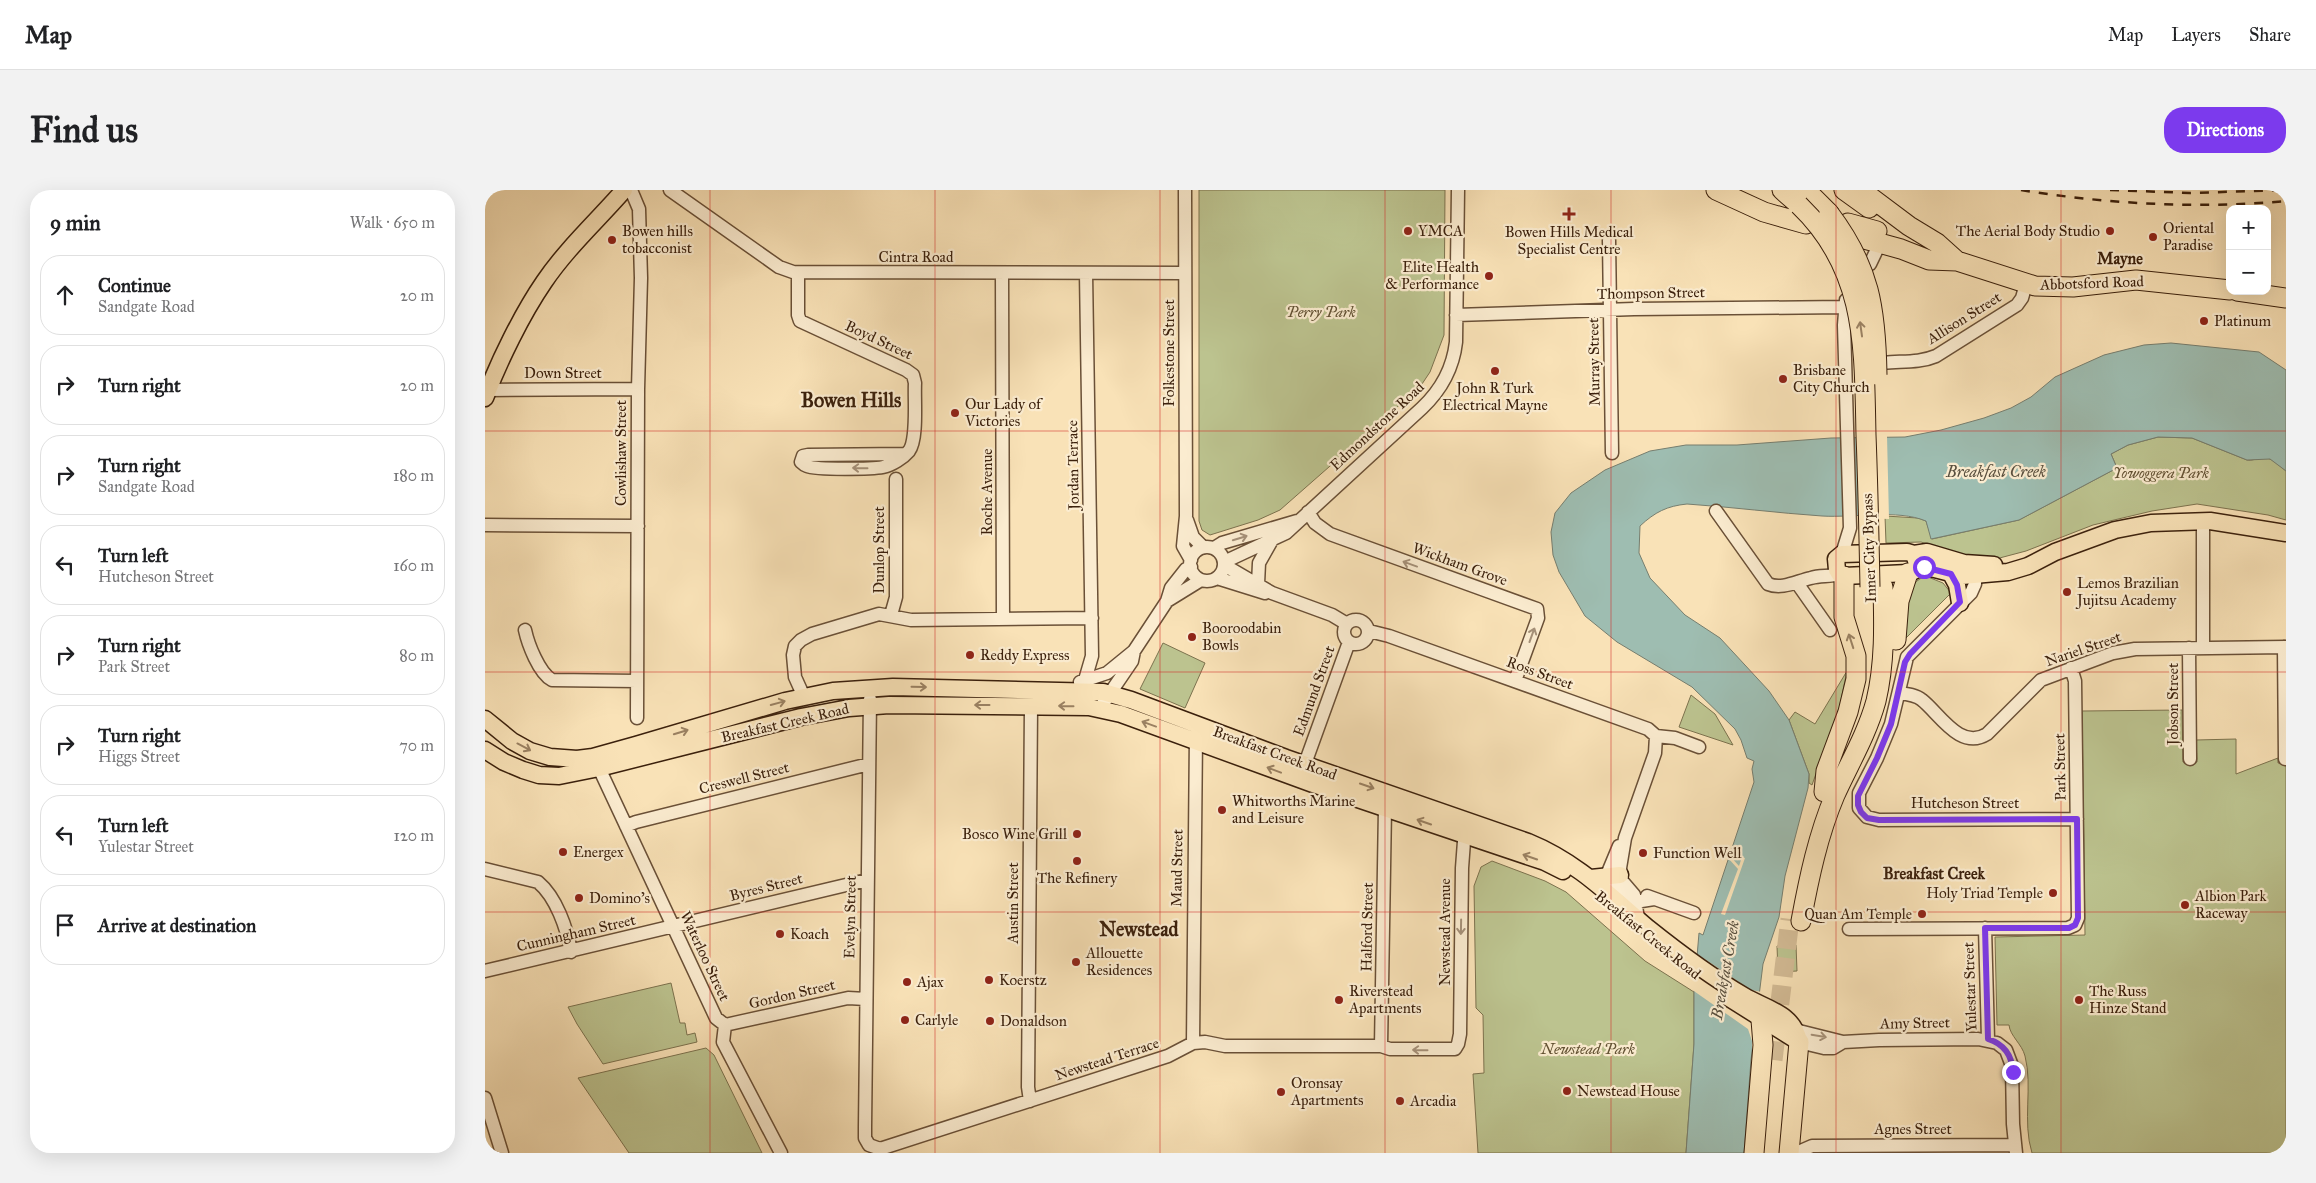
<!DOCTYPE html>
<meta charset="utf-8">
<style>
body{margin:0;font-family:"IM FELL Great Primer",serif;background:#f2f2f2;color:#202124}
.controls{position:absolute;right:15px;top:15px;display:grid;overflow:hidden;border-radius:10px;box-shadow:0 5px 20px #0002}
.controls button{width:45px;height:45px;display:grid;place-items:center;padding:0;border:0;border-bottom:1px solid #e0e0e0;background:#fff;color:#202124;font:25px sans-serif}
.stop{position:absolute;width:15px;height:15px;margin:-11px;border:4px solid #7c3aed;border-radius:50%;background:#fff}
.stop.end{background:#7c3aed;border-color:#fff;box-shadow:0 1px 5px #0008}
.list{margin:0;padding:0;list-style:none}
h2{display:flex;justify-content:space-between;align-items:center;height:65px;margin:0;padding:0 20px;font-size:21px}
h2 small{font-size:16px;font-weight:400;color:#757577}
.list li{display:grid;grid-template-columns:32px 1fr auto;gap:15px;align-items:center;box-sizing:border-box;height:80px;margin:0 10px 10px;padding:0 10px;border:1px solid #e0e0e0;border-radius:20px}
.list b{display:block;font-size:19px;white-space:nowrap}
.list p{margin:0;font-size:16px;white-space:nowrap;color:#757577}
.list em{font-size:16px;font-style:normal;color:#757577}
.icon{flex:none;width:28px;height:28px;fill:none;stroke:currentColor;stroke-width:2;stroke-linecap:round;stroke-linejoin:round}
.map{position:relative;flex:none;width:1801px;height:963px;overflow:hidden;border-radius:20px}
header{display:flex;align-items:center;gap:30px;box-sizing:border-box;height:70px;padding:0 25px;background:#fff;border-bottom:1px solid #e0e0e0}
header strong{font-size:24px}
nav{display:flex;gap:28px;margin-inline-start:auto;font-size:18px}
.intro{display:flex;align-items:center;justify-content:space-between;box-sizing:border-box;height:120px;padding:0 30px}
h1{margin:0;font-size:35px}
.button{padding:12px 22px;border-radius:20px;background:#7c3aed;color:#fff;font-size:18px;font-weight:700}
main{display:flex;gap:30px;padding:0 30px}
aside{flex:1;background:#fff;border-radius:20px;box-shadow:0 5px 20px #0002}
.map>svg:first-child{display:block}
</style>
<header>
<strong>Map</strong>
<nav><a>Map</a><a>Layers</a><a>Share</a></nav>
</header>
<div class="intro"><h1>Find us</h1><a class="button">Directions</a></div>
<main>
<aside>
<h2>9 min<small>Walk · 650 m</small></h2>
<ul class="list">
<li><svg class="icon" aria-label="ahead" viewBox="0 0 24 24"><path d="M12 20V5M6 11l6-6 6 6"/></svg><div><b>Continue</b><p>Sandgate Road</p></div><em>20 m</em></li>
<li><svg class="icon" aria-label="right" viewBox="0 0 24 24"><path d="M7 20v-9h11M14 6l5 5-5 5"/></svg><div><b>Turn right</b></div><em>20 m</em></li>
<li><svg class="icon" aria-label="right" viewBox="0 0 24 24"><path d="M7 20v-9h11M14 6l5 5-5 5"/></svg><div><b>Turn right</b><p>Sandgate Road</p></div><em>180 m</em></li>
<li><svg class="icon" aria-label="left" viewBox="0 0 24 24"><path d="M17 20v-9H6M10 6l-5 5 5 5"/></svg><div><b>Turn left</b><p>Hutcheson Street</p></div><em>160 m</em></li>
<li><svg class="icon" aria-label="right" viewBox="0 0 24 24"><path d="M7 20v-9h11M14 6l5 5-5 5"/></svg><div><b>Turn right</b><p>Park Street</p></div><em>80 m</em></li>
<li><svg class="icon" aria-label="right" viewBox="0 0 24 24"><path d="M7 20v-9h11M14 6l5 5-5 5"/></svg><div><b>Turn right</b><p>Higgs Street</p></div><em>70 m</em></li>
<li><svg class="icon" aria-label="left" viewBox="0 0 24 24"><path d="M17 20v-9H6M10 6l-5 5 5 5"/></svg><div><b>Turn left</b><p>Yulestar Street</p></div><em>120 m</em></li>
<li><svg class="icon" aria-label="arrive" viewBox="0 0 24 24"><path d="M6 21V4h12l-3 4 3 4H6"/></svg><div><b>Arrive at destination</b></div></li>
</ul>
</aside>
<div class="map">
<svg width="1801" height="963" viewBox="0 0 1801 963">
<rect width="100%" height="100%" fill="#f9e2b7"/>
<filter id="stains"><feTurbulence type="fractalNoise" baseFrequency=".004" numOctaves="4"/><feColorMatrix values="0 0 0 0 .2 0 0 0 0 .09 0 0 0 0 .02 0 0 0 .5 -.17"/></filter>
<radialGradient id="worn" r=".72"><stop offset=".6" stop-color="#630" stop-opacity="0"/><stop offset="1" stop-color="#630" stop-opacity=".3"/></radialGradient>
<path fill="#bcc38f" stroke="#7c724e" d="M714,0h246l-1,145 -14,37 -10,15 -140,123 -22,10 -48,15 -8,-5 -3,-9z
M1673,247l34,1 55,22c5,1 7,-1 13,-2 11,-2 18,6 26,13v49l-18,-5 -71,-11 -45,7 -59,14 -67,26 -34,9 -21,-2 -50,-16 -35,1 -1,-27 33,2 8,3 6,18 87,-19 98,-52 -6,-14 17,-9z
M1443,387l15,6 8,10 -49,49c1,-17 2,-66 26,-65z
M678,453l42,20 -20,45 -45,-19z
M1362,481l-8,38 -27,76 -3,-2v-9l-20,-54 6,-8 20,12z
M1206,505l24,19 18,31 -54,-18z
M1697,520l1,52h14l-1,-22 40,-1v35l42,-16v5h8v390h-254c-10,-32 1,-66 -7,-97 -3,-12 -15,-20 -16,-31h-12l-2,-88 90,-2 -3,-224z
M1007,671l53,20 21,11 79,69 49,31v52l-8,109h-208l-5,-79 11,-1 -1,-58 -7,-7 -2,-122 7,-19z
M1311,755l1,26 -19,1 -1,-26z
M186,793l9,40h5l2,12 8,-2 2,9 -94,22 -26,-40 -9,-17z
M221,858l8,7 48,98h-133l-51,-75z"/>
<path fill="#9ebdb1" stroke="#767e6f" d="M1686,153l88,9 27,18v101l-16,-12 -23,1 -55,-22 -34,-1 -30,8 -17,9 6,14 -98,52 -88,19 -5,-18c-29,-12 -72,-3 -104,-5 -45,-3 -90,-9 -135,-12 -20,2 -32,8 -47,22l-1,27 11,25 35,37 35,23 49,53 20,29 20,54 -1,14 -23,88 -6,41 -16,47 -12,96 -7,93h-58l8,-109v-52l5,-59 4,2 51,-153 -2,-13 2,-8 -7,-3 -6,-18 -6,-11 -43,-42 -75,-45 -32,-26 -26,-44 -6,-17 -2,-23 4,-19 16,-20 34,-23 45,-19 36,-6h51l94,-7 74,-1 36,-7 43,-12 27,-10 20,-11 24,-20 49,-22 40,-10z"/>
<path fill="#f9e2b7" d="M1373,246h29l2,83 -29,-1z
M1244,665l10,11 3,-9 3,1 -20,57 -4,-1 17,-45 -10,-11z
M1209,762l57,38 11,2 -10,63v-14l-4,-12 -57,-40z"/>
<g fill="none" stroke-linecap="round" stroke-linejoin="round">
<path stroke="#d3bb95" stroke-width="19" stroke-dasharray="19 9" stroke-linecap="butt" d="M1288,870l17,-141"/>
<g stroke="#6a5037" stroke-width="15">
<path id="minor" d="M146,0l8,19 2,69 -3,111 -1,329
M185,0l109,77 14,5 392,1
M700,0l1,326 -3,30 8,14
M1124,50l3,213
M1385,74l10,-21
M313,83v42l2,6 106,49 7,5 2,8c-1,16 3,56 -6,68 -6,7 -17,14 -26,16 -10,2 -67,3 -76,-1 -3,-1 -4,-2 -6,-4l2,-6 5,-1 97,-1
M517,84l1,345
M971,125l178,-6 211,-2
M1386,175c21,-6 44,0 65,-9l81,-51 5,-7 4,-14
M3,200l150,-1
M1231,321l52,73c14,6 29,-3 43,-6 9,-3 19,-1 28,-4
M823,322l7,11 15,11 207,75 1,9 -23,63
M702,330l6,17 10,10
M0,335l153,1
M705 374a17 17 0 1 1 34 0a17 17 0 1 1-34 0Z
M729,358l8,-5 75,-22
M1357,364l8,-26 -6,-203 2,-25
M739,372l62,-29 136,-125c19,-18 31,-39 34,-66l2,-152
M739,375l48,28 60,22 15,9
M1491,377l-1,17 -4,9 -64,64 -16,67 -14,34 -18,35v15l8,9 12,3 198,-1
M732,388l48,15
M1312,393l33,47
M773,394l1,-21 13,-23
M682,411l34,-21
M406,425l5,-18v-118
M859 442a12 12 0 1 1 24 0a12 12 0 1 1-24 0Z
M40,440c3,14 14,43 27,50l85,1
M884,441l20,5 259,93 8,7 19,2 24,9
M1799,457l1,112
M1704,458l1,111
M1718,458v-128
M600,490l7,-24 -6,-383
M595,492l27,-9 27,-22 33,-50 4,-13 15,-19 5,-2
M1414,503c8,1 17,2 23,7 17,13 38,51 65,34l54,-54 72,-27 22,-4 151,-2
M319,507l-9,-20 -2,-22 2,-9 6,-6 11,-6 67,-20 32,6 181,-2
M615,518l32,-47 2,-10
M114,578l117,250 9,7
M817,582l47,-130
M141,636l10,-4 233,-58
M1134,656l-10,24 6,16 20,16 19,-3
M0,679l53,13c18,15 29,46 33,70
M1162,706l47,17
M1153,728l-4,-23 -12,-14 -2,-13 5,-30 30,-85 1,-17
M1500,738l3,111
M1364,739l219,-1 7,-3 3,-7 -3,-237 -4,-13
M0,781l382,-91
M240,835l123,-27 18,1
M240,835l-2,17 58,111
M1310,840l48,12
M1314,852l25,6h9l10,-6 36,-2 99,-1 19,4 9,7 6,16 1,58 3,29
M708,853l3,-308
M896,856l4,-238
M0,908l17,55
M545,911l-2,-14 3,-381
M384,955l11,4 288,-93 25,-13 12,-1 20,4h156l9,3h65l3,-5 2,-10 2,-166 3,-40
M384,955l-4,-7v-11l5,-428
M1311,963l16,-7 202,-1"/>
</g>
<g stroke="#3b200c" stroke-width="19">
<path id="major" d="M0,208c14,-37 37,-84 59,-116 23,-34 53,-61 80,-92
M1422,362l7,2 3,10 -3,7 -6,2 -64,3 -4,-1 -3,-5 -1,-11 6,-5z
M1429,364l13,-2 37,11 30,2
M1431,377h11l35,9 46,-4 20,-6 27,-14 60,-22 36,-7 59,-2 76,12
M1466,384l6,11 3,18
M0,529l27,22 18,10 20,6 27,2 16,-2 43,-12 149,-44 48,-10 60,-4 210,5 28,8 155,58 242,84c49,20 80,52 120,86 30,24 62,48 96,68 22,13 50,17 55,46
M0,560l19,12 19,8 16,5 20,1 40,-8 202,-51 48,-9 40,-3 200,2 32,7 192,70 232,78 18,9
M1106,688l29,-3
M1244,808l70,44"/>
</g>
<g stroke="#3b200c" stroke-width="21">
<path id="highway" d="M1231,0l48,22 42,12
M1297,0l17,15
M1321,0l23,23
M1359,0l25,18
M1376,0l48,36 28,17 20,18
M1363,33l29,8
M1372,47l44,12 28,11 28,1 78,25 38,1 63,-7 94,10
M1752,101l49,7
M1411,450l3,-39 9,-28
M1339,602l2,-21 22,-59 8,-33v-23l-12,-39v-41
M1316,731c8,-43 17,-86 34,-126 14,-31 32,-61 41,-94 9,-38 8,-76 7,-114
M1269,963l9,-108 -2,-25
M1304,963l10,-111"/>
</g>
<use href="#minor" stroke="#fbecd0" stroke-width="12"/>
<use href="#major" stroke="#f9e2b7" stroke-width="16"/>
<use href="#highway" stroke="#f9e2b7" stroke-width="19"/>
<path stroke="#3b200c" stroke-width="2.5" stroke-dasharray="9 9" stroke-linecap="butt" d="M1536,0c86,14 177,19 265,11
M1625,0l80,3 96,-3"/>
<g stroke="#3b200c" stroke-width="21" stroke-linecap="butt">
<path id="highway-bridge" d="M1314,15c68,65 65,142 67,230 2,50 3,101 4,152
M1344,23c41,54 47,96 48,162"/>
</g>
<use href="#highway-bridge" stroke="#f9e2b7" stroke-width="19"/>
</g>
<defs><path id="oneway-shaft" d="M-6 0H5M1.5-3L5.5 0L1.5 3" fill="none" stroke-width="1.6" stroke-linecap="round" stroke-linejoin="round" transform="scale(1.25)"/></defs>
<g stroke="#9a8162">
<use href="#oneway-shaft" transform="translate(1376 139) rotate(-98)"/>
<use href="#oneway-shaft" transform="translate(1366 451) rotate(-108)"/>
<use href="#oneway-shaft" transform="translate(434 497) rotate(1)"/>
<use href="#oneway-shaft" transform="translate(293 513) rotate(-15)"/>
<use href="#oneway-shaft" transform="translate(497 515) rotate(-180)"/>
<use href="#oneway-shaft" transform="translate(581 516) rotate(-179)"/>
<use href="#oneway-shaft" transform="translate(664 534) rotate(-160)"/>
<use href="#oneway-shaft" transform="translate(196 542) rotate(-17)"/>
<use href="#oneway-shaft" transform="translate(39 557) rotate(28)"/>
<use href="#oneway-shaft" transform="translate(789 580) rotate(-159)"/>
<use href="#oneway-shaft" transform="translate(882 596) rotate(19)"/>
<use href="#oneway-shaft" transform="translate(939 632) rotate(-161)"/>
<use href="#oneway-shaft" transform="translate(1045 667) rotate(-161)"/>
</g>
<g stroke="#a59078">
<use href="#oneway-shaft" transform="translate(375 278) rotate(-179)"/>
<use href="#oneway-shaft" transform="translate(755 348) rotate(-17)"/>
<use href="#oneway-shaft" transform="translate(925 374) rotate(-160)"/>
<use href="#oneway-shaft" transform="translate(1047 445) rotate(-70)"/>
<use href="#oneway-shaft" transform="translate(976 737) rotate(91)"/>
<use href="#oneway-shaft" transform="translate(1334 846) rotate(10)"/>
<use href="#oneway-shaft" transform="translate(935 860) rotate(-179)"/>
</g>
<g fill="none" stroke-linecap="round" stroke-linejoin="round">
<path stroke="#7c3aed" stroke-width="6" d="M1439,377l27,7 6,11 3,17 -50,52 -5,8 -14,62 -14,34 -19,38v9l3,7 6,6 12,2 198,-1 1,99 -3,7 -6,3h-84l3,111c16,5 24,16 25,33"/>
</g>
<path fill="none" stroke="#d62828" stroke-width="1" stroke-opacity="0.55" d="M225,0v963M450,0v963M675,0v963M900,0v963M1126,0v963M1351,0v963M1576,0v963M0,241h1801M0,482h1801M0,722h1801"/>
<g fill="#8f2418" stroke="#fbecd0" stroke-width="2">
<path d="M1081.5 16.5h5v5h5v5h-5v5h-5v-5h-5v-5h5z"/>
<circle cx="923" cy="41" r="5"/>
<circle cx="1625" cy="41" r="5"/>
<circle cx="1668" cy="47" r="5"/>
<circle cx="127" cy="50" r="5"/>
<circle cx="1004" cy="86" r="5"/>
<circle cx="1719" cy="131" r="5"/>
<circle cx="1010" cy="181" r="5"/>
<circle cx="1298" cy="189" r="5"/>
<circle cx="470" cy="223" r="5"/>
<circle cx="1582" cy="402" r="5"/>
<circle cx="707" cy="447" r="5"/>
<circle cx="485" cy="465" r="5"/>
<circle cx="737" cy="620" r="5"/>
<circle cx="592" cy="644" r="5"/>
<circle cx="78" cy="662" r="5"/>
<circle cx="1158" cy="663" r="5"/>
<circle cx="592" cy="671" r="5"/>
<circle cx="1568" cy="703" r="5"/>
<circle cx="94" cy="708" r="5"/>
<circle cx="1700" cy="715" r="5"/>
<circle cx="1437" cy="724" r="5"/>
<circle cx="295" cy="744" r="5"/>
<circle cx="591" cy="772" r="5"/>
<circle cx="504" cy="790" r="5"/>
<circle cx="422" cy="792" r="5"/>
<circle cx="854" cy="810" r="5"/>
<circle cx="1594" cy="810" r="5"/>
<circle cx="420" cy="830" r="5"/>
<circle cx="505" cy="831" r="5"/>
<circle cx="1082" cy="901" r="5"/>
<circle cx="796" cy="902" r="5"/>
<circle cx="915" cy="911" r="5"/>
</g>
<g text-anchor="middle" dominant-baseline="central" stroke-width="4.5" stroke-linejoin="round" paint-order="stroke">
<g font-size="15" fill="#3b200c" stroke="#fbecd0" text-anchor="start">
<text x="1678" y="38">Oriental<tspan x="1678" dy="17">Paradise</tspan></text>
<text x="137" y="41">Bowen hills<tspan x="137" dy="17">tobacconist</tspan></text>
<text x="933" y="41">YMCA</text>
<text x="1615" y="41" text-anchor="end">The Aerial Body Studio</text>
<text x="1084" y="42" text-anchor="middle">Bowen Hills Medical<tspan x="1084" dy="17">Specialist Centre</tspan></text>
<text x="994" y="77" text-anchor="end">Elite Health<tspan x="994" dy="17">&amp; Performance</tspan></text>
<text x="1729" y="131">Platinum</text>
<text x="1308" y="180">Brisbane<tspan x="1308" dy="17">City Church</tspan></text>
<text x="1010" y="198" text-anchor="middle">John R Turk<tspan x="1010" dy="17">Electrical Mayne</tspan></text>
<text x="480" y="214">Our Lady of<tspan x="480" dy="17">Victories</tspan></text>
<text x="1592" y="393">Lemos Brazilian<tspan x="1592" dy="17">Jujitsu Academy</tspan></text>
<text x="717" y="438">Booroodabin<tspan x="717" dy="17">Bowls</tspan></text>
<text x="495" y="465">Reddy Express</text>
<text x="747" y="611">Whitworths Marine<tspan x="747" dy="17">and Leisure</tspan></text>
<text x="582" y="644" text-anchor="end">Bosco Wine Grill</text>
<text x="88" y="662">Energex</text>
<text x="1168" y="663">Function Well</text>
<text x="592" y="688" text-anchor="middle">The Refinery</text>
<text x="1558" y="703" text-anchor="end">Holy Triad Temple</text>
<text x="1710" y="706">Albion Park<tspan x="1710" dy="17">Raceway</tspan></text>
<text x="104" y="708">Domino's</text>
<text x="1427" y="724" text-anchor="end">Quan Am Temple</text>
<text x="305" y="744">Koach</text>
<text x="601" y="763">Allouette<tspan x="601" dy="17">Residences</tspan></text>
<text x="514" y="790">Koerstz</text>
<text x="432" y="792">Ajax</text>
<text x="864" y="801">Riverstead<tspan x="864" dy="17">Apartments</tspan></text>
<text x="1604" y="801">The Russ<tspan x="1604" dy="17">Hinze Stand</tspan></text>
<text x="430" y="830">Carlyle</text>
<text x="515" y="831">Donaldson</text>
<text x="806" y="893">Oronsay<tspan x="806" dy="17">Apartments</tspan></text>
<text x="1092" y="901">Newstead House</text>
<text x="925" y="911">Arcadia</text>
</g>
<g font-size="15" fill="#3b200c" stroke="#fbecd0">
<text x="431" y="67">Cintra Road</text>
<text transform="translate(1607 93) rotate(-2)">Abbotsford Road</text>
<text transform="translate(1166 103) rotate(-1)">Thompson Street</text>
<text transform="translate(1479 128) rotate(-32)">Allison Street</text>
<text transform="translate(394 150) rotate(25)">Boyd Street</text>
<text transform="translate(684 163) rotate(-90)">Folkestone Street</text>
<text transform="translate(1109 172) rotate(-91)">Murray Street</text>
<text x="78" y="183">Down Street</text>
<text transform="translate(892 236) rotate(-43)">Edmondstone Road</text>
<text transform="translate(136 263) rotate(-90)">Cowlishaw Street</text>
<text transform="translate(588 275) rotate(-91)">Jordan Terrace</text>
<text transform="translate(502 302) rotate(-90)">Roche Avenue</text>
<text transform="translate(1384 358) rotate(-92)">Inner City Bypass</text>
<text transform="translate(394 360) rotate(-90)">Dunlop Street</text>
<text transform="translate(975 374) rotate(20)">Wickham Grove</text>
<text transform="translate(1598 459) rotate(-19)">Nariel Street</text>
<text transform="translate(1055 483) rotate(20)">Ross Street</text>
<text transform="translate(829 501) rotate(-70)">Edmund Street</text>
<text transform="translate(1688 514) rotate(-90)">Jobson Street</text>
<text transform="translate(300 533) rotate(-13)">Breakfast Creek Road</text>
<text transform="translate(790 563) rotate(20)">Breakfast Creek Road</text>
<text transform="translate(1575 577) rotate(-91)">Park Street</text>
<text transform="translate(259 588) rotate(-14)">Creswell Street</text>
<text x="1480" y="613">Hutcheson Street</text>
<text transform="translate(692 678) rotate(-89)">Maud Street</text>
<text transform="translate(281 697) rotate(-14)">Byres Street</text>
<text transform="translate(528 713) rotate(-90)">Austin Street</text>
<text transform="translate(365 727) rotate(-89)">Evelyn Street</text>
<text transform="translate(882 737) rotate(-89)">Halford Street</text>
<text transform="translate(960 742) rotate(-90)">Newstead Avenue</text>
<text transform="translate(91 743) rotate(-13)">Cunningham Street</text>
<text transform="translate(1163 745) rotate(39)">Breakfast Creek Road</text>
<text transform="translate(220 766) rotate(65)">Waterloo Street</text>
<text transform="translate(1485 797) rotate(-92)">Yulestar Street</text>
<text transform="translate(307 804) rotate(-13)">Gordon Street</text>
<text transform="translate(1430 833) rotate(-1)">Amy Street</text>
<text transform="translate(622 869) rotate(-18)">Newstead Terrace</text>
<text x="1428" y="939">Agnes Street</text>
</g>
<g font-size="15" font-style="italic" fill="#625133" stroke="#fbecd0">
<text x="836" y="122">Perry Park</text>
<text x="1676" y="283">Yowoggera Park</text>
<text x="1103" y="859">Newstead Park</text>
</g>
<g font-size="16" font-weight="bold" fill="#3b200c" stroke="#fbecd0">
<text x="1635" y="68">Mayne</text>
<text x="1449" y="683">Breakfast Creek</text>
</g>
<g font-size="16" font-style="italic" fill="#594f3e" stroke="#fbecd0">
<text x="1511" y="281">Breakfast Creek</text>
<text transform="translate(1240 780) rotate(-80)">Breakfast Creek</text>
</g>
<g font-size="20" font-weight="bold" fill="#3b200c" stroke="#fbecd0">
<text x="366" y="210">Bowen Hills</text>
<text x="654" y="739">Newstead</text>
</g>
</g>
<rect width="100%" height="100%" filter="url(#stains)"/>
<rect width="100%" height="100%" fill="url(#worn)"/>
</svg>
<div class="controls">
<button>+</button>
<button>−</button>
</div>
<div class="stop" style="left:1439px;top:377px"></div>
<div class="stop end" style="left:1528px;top:882px"></div>
</div>
</main>
